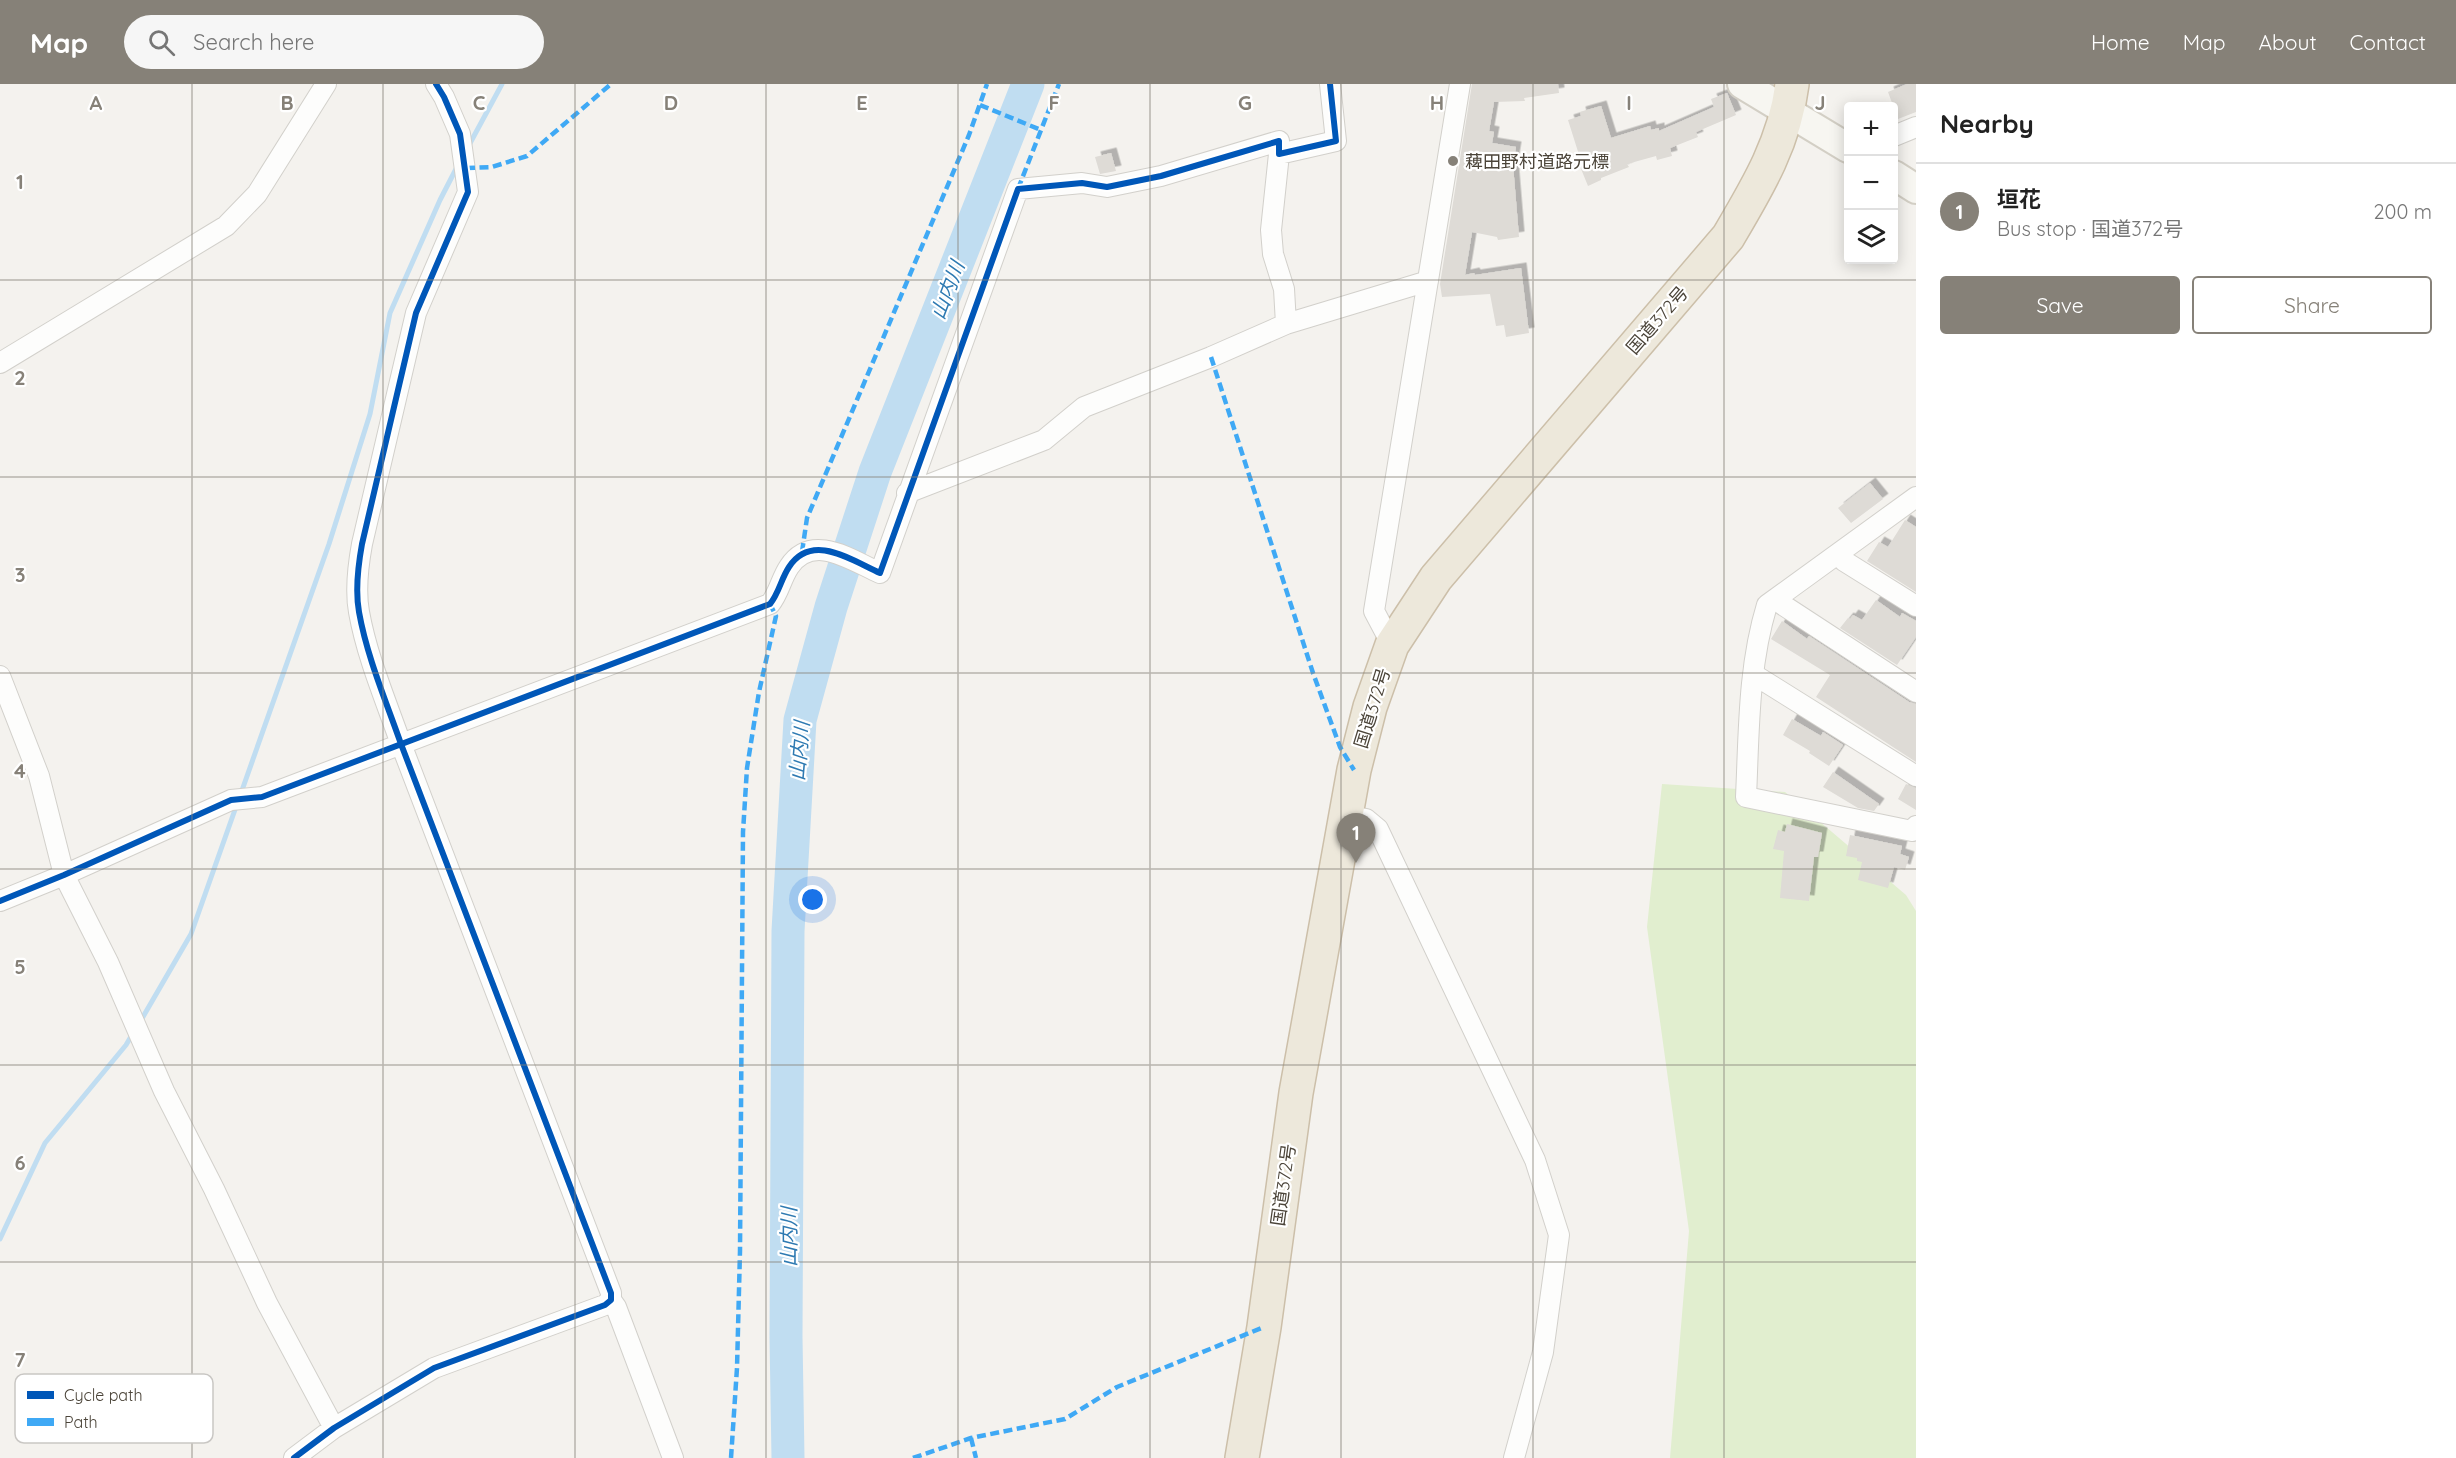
<!DOCTYPE html>
<meta charset="utf-8">
<style>
body{margin:0;font-family:Quicksand,"Noto Sans JP",sans-serif;background:#f6f6f6;color:#222}
.controls{position:absolute;right:18px;top:18px;display:grid;overflow:hidden;border-radius:6px;box-shadow:0 3px 15px #0003}
.controls button{width:54px;height:54px;display:grid;place-items:center;padding:0;border:0;border-bottom:2px solid #e0e0e0;background:#fff;color:#222;font:30px sans-serif}
.you{position:absolute;left:813px;top:816px;width:21px;height:21px;margin:-15px;border:4px solid #fff;border-radius:50%;background:#1a73e8;box-shadow:0 0 0 9px #1a73e833}
.badge{display:grid;place-items:center;width:39px;height:39px;border-radius:50%;background:#868178;color:#fff;font-size:20px;font-weight:700}
.pin{position:absolute;translate:-50% -50px;filter:drop-shadow(0 2px 3px #0008)}
.pin::after{content:'';position:absolute;top:32px;width:21px;height:18px;background:inherit;clip-path:polygon(0 0,100% 0,50% 100%)}
.list{margin:0;padding:0;list-style:none}
h2{display:flex;justify-content:space-between;align-items:center;height:78px;margin:0;padding:0 24px;font-size:26px}
h2 small{font-size:20px;font-weight:400;color:#767676}
.list li{display:grid;grid-template-columns:39px 1fr auto;gap:18px;align-items:center;box-sizing:border-box;height:96px;padding:0 24px;border-top:2px solid #e0e0e0}
.list b{display:block;font-size:22px;white-space:nowrap}
.list p{margin:0;font-size:20px;white-space:nowrap;color:#767676}
.list em{font-size:20px;font-style:normal;color:#767676}
.actions{display:flex;gap:12px;padding:18px 24px}
.actions a{flex:1;padding:14px 0;border:2px solid #868178;border-radius:6px;text-align:center;font-size:21px;color:#868178}
.actions .main{background:#868178;color:#fff}
.icon{flex:none;width:33px;height:33px;fill:none;stroke:currentColor;stroke-width:2;stroke-linecap:round;stroke-linejoin:round}
.map{position:relative;flex:none;width:1916px;height:1374px;overflow:hidden}
header{display:flex;align-items:center;gap:36px;box-sizing:border-box;height:84px;padding:0 30px;background:#868178;color:#fff}
header strong{font-size:28px}
nav{display:flex;gap:33px;margin-inline-start:auto;font-size:21px}
.search{width:420px;height:54px;background:#f6f6f6;display:flex;align-items:center;gap:15px;box-sizing:border-box;padding:0 21px;border-radius:33px;color:#767676;font-size:22px}
main{display:flex}
aside{flex:1;background:#fff}
.map>svg:first-child{display:block}
</style>
<header>
<strong>Map</strong>
<div class="search"><svg class="icon" aria-label="search" viewBox="0 0 24 24"><circle cx="10" cy="10" r="6"/><path d="M15 15l6 6"/></svg>Search here</div>
<nav><a>Home</a><a>Map</a><a>About</a><a>Contact</a></nav>
</header>
<main>
<div class="map">
<svg width="1916" height="1374" viewBox="0 0 1916 1374">
<defs>
<filter id="shadow"><feDropShadow dx="5.5" dy="-5.5" stdDeviation="0" flood-color="#0004"/></filter>
</defs>
<rect width="100%" height="100%" fill="#f4f2ee"/>
<path fill="#e1eecf" d="M1662,700l123,8 121,103 10,16v547h-246l19,-227 -42,-304z"/>
<g fill="none" stroke-linecap="round" stroke-linejoin="round">
<path stroke="#c0ddf1" stroke-width="5" d="M468,63l34,-63
M240,712l89,-252 41,-130 20,-101 50,-113 18,-35
M140,938l51,-88 46,-130
M0,1155l45,-96 81,-98 7,-12"/>
<path stroke="#c0ddf1" stroke-width="33" d="M788,1374l-2,-121 2,-406 12,-211 31,-113 44,-135 153,-388"/>
</g>
<path fill="#dedbd6" filter="url(#shadow)" d="M1472,0h86l1,9 -35,5 1,3 -31,1 -5,29 5,1 -2,11 24,4 -3,18 6,72 -21,3 -1,-3 -25,-5 -7,43 9,-2 1,2 46,-7 8,65 -23,4 -2,-12 -8,1 -6,-32 -48,3 -2,-13z
M1907,0h9v28l-18,7 -10,-27z
M1727,9l9,22 -40,17 2,5 -28,11 2,8 -15,4 -1,-4 -29,8 2,3 -28,11v2l-13,6 -11,-27 3,-1 -12,-38 13,-4 -1,-4 21,-6 10,32 39,-12 1,4 8,-2v3l55,-24 -3,-8z
M1111,69l5,18 -16,3 -5,-17z
M1870,399l13,16 -32,24 -13,-15z
M1905,436l11,7v65l-49,-31 12,-19 9,5z
M1876,516l24,17 2,-4 14,8v16l-19,28 -57,-37 8,-10 2,1 3,-4 9,5z
M1782,537l25,18 2,-3 100,66 7,2v58l-100,-65 14,-22 -59,-36z
M1792,635l29,17 2,-4 20,13 -14,21 -20,-13 1,-2 -27,-16z
M1833,688l46,32 -5,7 -16,-3 -35,-21z
M1906,700l10,4v22l-18,-11z
M1787,740l35,9 -4,24h-4l-5,44 -29,-3 4,-47 -11,-2 5,-19 7,2z
M1850,751l52,11 -2,8 9,3 -4,13 -11,-3 -6,21 -30,-8 4,-18 -5,-1v-3l-11,-2z"/>
<g fill="none" stroke-linecap="round" stroke-linejoin="round">
<g stroke="#d2d0cb" stroke-width="22">
<path id="street" d="M1894,52l22,-9
M1279,70l-8,76 2,24 11,35 2,35
M0,279l226,-137 31,-32 69,-110
M907,409l137,-53 40,-33 127,-50 75,-33 142,-43
M1916,413l-149,108c-19,62 -18,128 -21,192l166,34 4,-5
M1839,469l5,8 72,45
M1777,514l6,7 133,87
M1392,561l-18,-34 86,-527
M1753,590l163,102
M0,592l39,100 25,99 44,87 56,129 50,98 53,114 67,125
M1346,731l20,4 12,10 157,331 24,75 -16,117 -29,106
M0,817l64,-26 167,-75 31,-3 508,-193c9,-11 11,-25 19,-37 23,-35 62,-7 91,6l138,-384 64,-6 25,4 54,-11 118,-35v13l57,-13 -6,-57
M611,1216l5,7 57,151
M294,1374l40,-30 100,-60 171,-63 6,-5v-7l-210,-549c-15,-43 -34,-87 -42,-132 -4,-22 -1,-46 3,-68l54,-231 52,-121 -8,-58 -16,-37 -8,-13"/>
</g>
<g stroke="#d3cfc5" stroke-width="32">
<path id="secondary" d="M1742,0l106,64
M1894,91l22,14"/>
</g>
<g stroke="#ccbfa9" stroke-width="36">
<path id="highway" d="M1242,1374l22,-131 32,-234 58,-323 16,-63 22,-62 44,-67 292,-341c29,-49 57,-95 64,-153"/>
</g>
<use href="#street" stroke="#fdfdfc" stroke-width="20"/>
<use href="#secondary" stroke="#f7f6f1" stroke-width="28"/>
<use href="#highway" stroke="#ede8db" stroke-width="33"/>
<path stroke="#3fa9f5" stroke-width="4.5" stroke-dasharray="9 4.5" stroke-linecap="butt" d="M980,21l61,25
M466,84l26,-1 35,-11 84,-72
M1018,105l41,-105
M1211,273l102,316 27,74 14,23
M802,468l5,-34 162,-383 18,-51
M971,1354l5,20
M731,1374l6,-90 3,-117 3,-419 4,-64 12,-76 17,-76 -6,-12
M913,1374l58,-20 94,-19 52,-32 147,-60"/>
<g stroke="#fff" stroke-width="10">
<path id="cycleway" d="M0,817l64,-26 167,-75 31,-3 508,-193c9,-11 11,-25 19,-37 23,-35 62,-7 91,6l138,-384 64,-6 25,4 54,-11 118,-35v13l57,-13 -6,-57
M294,1374l40,-30 100,-60 171,-63 6,-5v-7l-210,-549c-15,-43 -34,-87 -42,-132 -4,-22 -1,-46 3,-68l54,-231 52,-121 -8,-58 -16,-37 -8,-13"/>
</g>
<use href="#cycleway" stroke="#0057b8" stroke-width="6"/>
</g>
<path fill="none" stroke="#868178" stroke-width="1.5" stroke-opacity="0.55" d="M192,0v1374M383,0v1374M575,0v1374M766,0v1374M958,0v1374M1150,0v1374M1341,0v1374M1533,0v1374M1724,0v1374M0,196h1916M0,393h1916M0,589h1916M0,785h1916M0,981h1916M0,1178h1916"/>
<circle fill="#868178" stroke="#fff" stroke-width="2" cx="1453" cy="77" r="6"/>
<g text-anchor="middle" dominant-baseline="central" stroke-width="4.5" stroke-linejoin="round" paint-order="stroke">
<g font-size="18" fill="#4b4439" stroke="#fff" text-anchor="start">
<text x="1465" y="77">薭田野村道路元標</text>
</g>
<g font-size="18" fill="#4b4439" stroke="#fff">
<text transform="translate(1657 236) rotate(-49)">国道372号</text>
<text transform="translate(1372 624) rotate(-73)">国道372号</text>
<text transform="translate(1283 1101) rotate(-82)">国道372号</text>
</g>
<g font-size="20" font-style="italic" fill="#2e7ab2" stroke="#fff">
<text transform="translate(947 206) rotate(-69)">山内川</text>
<text transform="translate(799 667) rotate(-85)">山内川</text>
<text transform="translate(788 1153) rotate(-90)">山内川</text>
</g>
</g>
<rect x="15" y="1290" width="198" height="69" rx="9" fill="#fff" stroke="#c9c7c4" stroke-width="1.5"/>
<rect x="27" y="1307" width="27" height="8" fill="#0057b8"/>
<rect x="27" y="1334" width="27" height="8" fill="#3fa9f5"/>
<g font-size="16" fill="#4b4439">
<text x="64" y="1317">Cycle path</text>
<text x="64" y="1344">Path</text>
</g>
<g font-size="20" text-anchor="middle" font-weight="bold" fill="#868178" stroke="#fff" stroke-width="4.5" stroke-linejoin="round" paint-order="stroke">
<text x="96" y="26">A</text>
<text x="287" y="26">B</text>
<text x="479" y="26">C</text>
<text x="671" y="26">D</text>
<text x="862" y="26">E</text>
<text x="1054" y="26">F</text>
<text x="1245" y="26">G</text>
<text x="1437" y="26">H</text>
<text x="1629" y="26">I</text>
<text x="1820" y="26">J</text>
<text x="20" y="105">1</text>
<text x="20" y="301">2</text>
<text x="20" y="498">3</text>
<text x="20" y="694">4</text>
<text x="20" y="890">5</text>
<text x="20" y="1086">6</text>
<text x="20" y="1283">7</text>
</g>
</svg>
<div class="controls">
<button>+</button>
<button>−</button>
<button><svg class="icon" aria-label="layers" viewBox="0 0 24 24"><path d="M12 4l9 5-9 5-9-5zM3 14l9 5 9-5"/></svg></button>
</div>
<div class="you"></div>
<div class="pin badge" style="left:1356px;top:779px">1</div>
</div>
<aside>
<h2>Nearby<small></small></h2>
<ul class="list">
<li><span class="badge">1</span><div><b>垣花</b><p>Bus stop · 国道372号</p></div><em>200 m</em></li>
</ul>
<div class="actions"><a class="main">Save</a><a>Share</a></div>
</aside>
</main>
